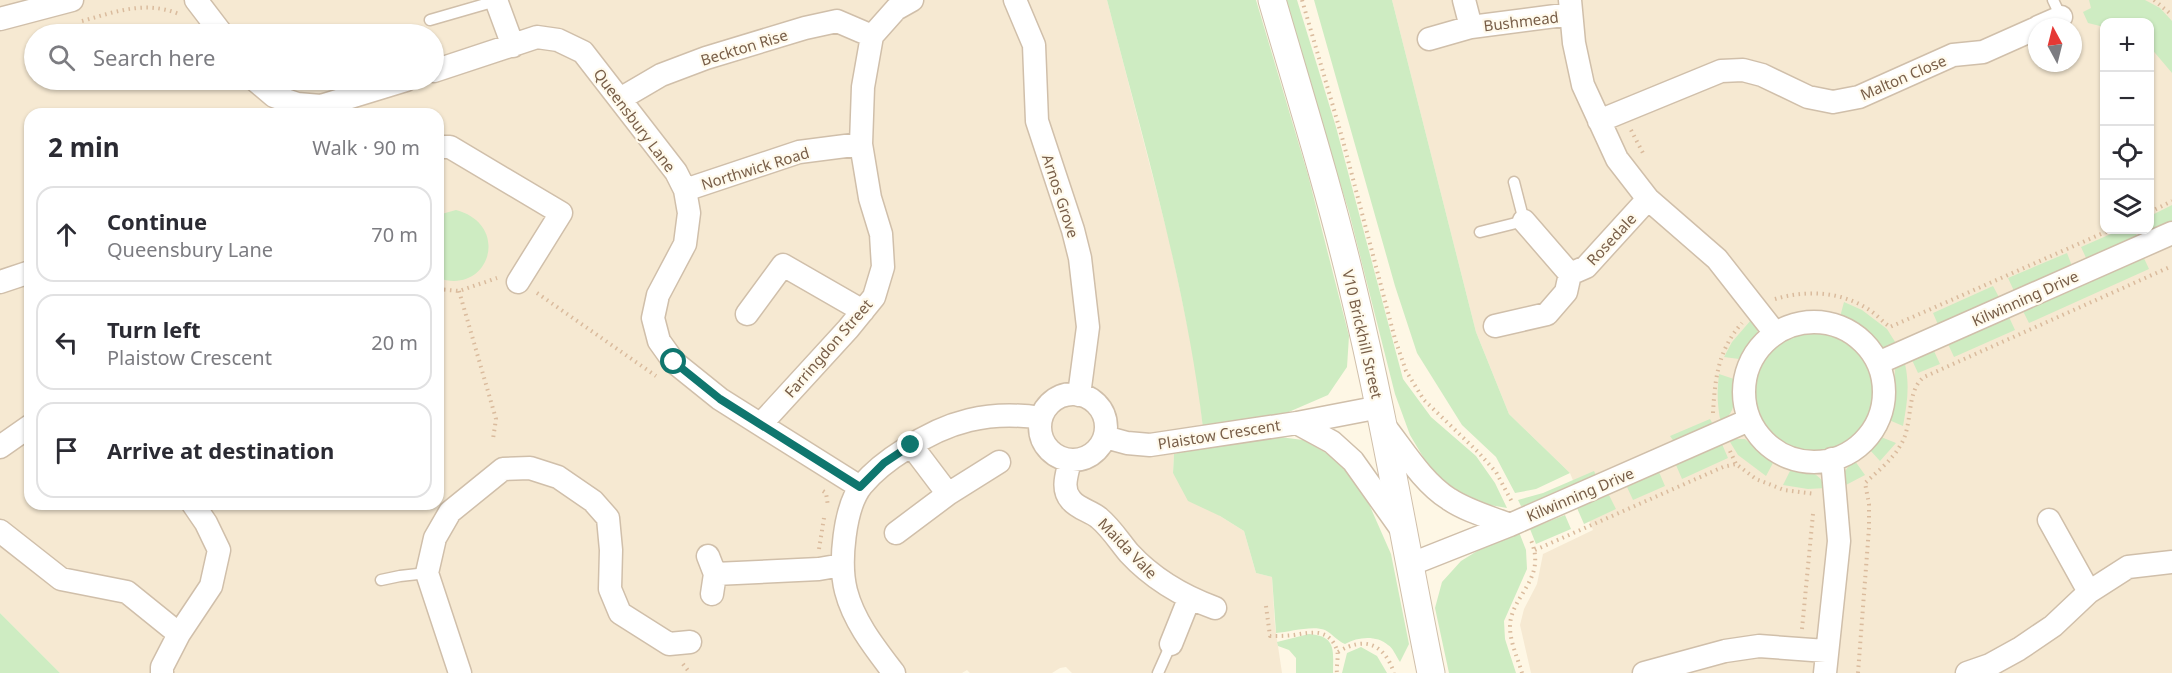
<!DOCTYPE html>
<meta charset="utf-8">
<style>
body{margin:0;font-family:"Noto Sans",sans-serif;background:#f2f2f3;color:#2b2b33}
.controls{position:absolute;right:18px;top:18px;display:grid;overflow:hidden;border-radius:12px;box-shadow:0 2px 4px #0004}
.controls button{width:54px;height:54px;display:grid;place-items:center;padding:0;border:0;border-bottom:2px solid #e1e1e2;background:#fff;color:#2b2b33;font:30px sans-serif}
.compass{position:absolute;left:2028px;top:18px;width:54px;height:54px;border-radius:50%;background:#fff;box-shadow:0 2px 4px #0004;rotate:353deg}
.stop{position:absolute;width:18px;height:18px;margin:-14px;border:4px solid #0f766e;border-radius:50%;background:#fff}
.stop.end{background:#0f766e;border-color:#fff;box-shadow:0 2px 6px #0008}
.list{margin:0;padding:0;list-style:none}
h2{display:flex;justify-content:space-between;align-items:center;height:78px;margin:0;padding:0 24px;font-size:26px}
h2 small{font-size:20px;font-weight:400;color:#7c7c81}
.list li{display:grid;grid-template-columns:39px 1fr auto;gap:18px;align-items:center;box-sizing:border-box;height:96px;margin:0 12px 12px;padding:0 12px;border:2px solid #e1e1e2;border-radius:18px}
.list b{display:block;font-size:22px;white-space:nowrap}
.list p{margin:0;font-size:20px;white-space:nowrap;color:#7c7c81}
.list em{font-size:20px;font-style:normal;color:#7c7c81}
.icon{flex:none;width:33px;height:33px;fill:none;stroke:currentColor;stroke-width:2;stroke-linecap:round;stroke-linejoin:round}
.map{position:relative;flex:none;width:2172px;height:673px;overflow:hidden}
.search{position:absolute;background:#fff;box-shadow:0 2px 4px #0004;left:24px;top:24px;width:420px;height:66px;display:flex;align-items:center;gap:15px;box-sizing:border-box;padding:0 21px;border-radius:33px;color:#7c7c81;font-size:22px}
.panel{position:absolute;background:#fff;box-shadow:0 2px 4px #0004;left:24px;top:108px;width:420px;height:402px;border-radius:18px}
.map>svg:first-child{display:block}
</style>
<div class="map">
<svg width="2172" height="673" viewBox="0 0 2172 673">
<rect width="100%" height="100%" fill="#fef7e5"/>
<path fill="#f6e9d2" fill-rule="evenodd" d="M0,0h1107l63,243 27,128 6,57 -29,26 -1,19 47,43 24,15 12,42 16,4 3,49 7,47h-210l-6,-6 -6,1 -8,5h-82l-3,-3 -5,3h-902l-60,-60zM34,34h400v46h-400zM30,114h408v390h-408z
M1392,0h780v673h-641l-11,-48 4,-16 13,-25 6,-30 50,-24 -23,-57 -61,-59 -33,-82zM2104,22h46v208h-46zM2037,27h36v36h-36z"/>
<path fill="#ceecc2" d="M1107,0h149l52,175 41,161 -2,31 -19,28 -44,19 -81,14c-17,-145 -60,-287 -96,-428z
M1283,0h14l39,127 67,252 28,38 45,39 19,27 12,25 -23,-4 -31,-12 -24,-25 -19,-32 -15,-41 -46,-182z
M1314,0h78l84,332 33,82 61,59 -34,16 -21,4 -19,-36 -34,-32 -45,-72 -22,-67z
M2089,0h56l15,8 12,13v52l-22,-26v-25h-46v5l-16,-4 -5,-11 8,-4z
M2172,205v16l-21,10 -1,-15z
M456,210c56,15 33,86 -18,68v-63z
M2120,230h14l4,7 -51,23 -6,-13z
M2067,253l5,13 -58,25 -6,-13z
M2143,256l6,13 -120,54 -6,-12z
M1993,286l7,13 -61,28 -6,-14z
M1844,302l18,8 25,19 10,16 -6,3 -10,-1 -14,-15 -27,-15z
M2009,317l6,13 -61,27 -6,-13z
M1751,320l7,12 -19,27 -15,-2 8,-15z
M1753 392a60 60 0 1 1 120 0a60 60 0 1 1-120 0Z
M1934,351l6,13 -22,9 -6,-13z
M1905,364c5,22 2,40 -2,62l-14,-6 5,-22 1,-29z
M1719,374l15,5c0,20 4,31 -13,44 -4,-17 -4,-31 -2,-49z
M1710,419l4,7 -39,17 -5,-7z
M1272,436l31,4 34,19 28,36 26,59 18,90 -9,18c-4,-6 -7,-14 -12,-17 -12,-10 -30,-8 -43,-1 -8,-3 -12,-10 -20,-14 -13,-5 -35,2 -49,3l-4,-56 -16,-4 -12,-42 -24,-15 -32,-15 -15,-28 1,-19 57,-14z
M1881,437l15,6 -16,18 -11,-12z
M1735,439h10l28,24 -7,13 -28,-21 -8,-13z
M1722,444l6,14 -46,21 -6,-14z
M1855,461l10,14 -21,11c-2,-12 1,-18 11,-25z
M1791,469c17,3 27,1 35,19l-18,1 -25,-4z
M1594,471l3,6 -65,28 -11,1 -3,-6 25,-7z
M1659,472l6,14 -32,14 -6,-13z
M1609,495l7,14 -32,15 -7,-16z
M1565,515l6,14 -35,15 -6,-15z
M1519,532l7,18 1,19 -23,52 1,18 11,34h-67l-14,-65 7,-26 19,-21 21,-13z
M0,613l60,60h-60z
M1309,634c28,2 24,17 24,39h-37v-15l-7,-8 -11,-4 -1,-4z
M1361,647l16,9 10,17h-45l5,-20z"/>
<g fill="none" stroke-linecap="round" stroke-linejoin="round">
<g stroke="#d0bfaa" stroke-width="13">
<path id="service" d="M2053,0l8,17
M430,20l66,-19
M1480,232l44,-11 -10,-39
M381,580l19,-4 27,-3
M1158,673l13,-29"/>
</g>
<g stroke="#d0bfaa" stroke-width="25">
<path id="minor" d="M196,0l26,34
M496,0l17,46
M1015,0l19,45 3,76 36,109 7,28 8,69 -9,68
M1464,0l7,27
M1570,0l4,43 9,42 34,74 31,40 69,60 58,74
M0,19l72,-19
M2038,27l23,-10
M1429,39l42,-12 100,-13
M434,71l103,-34 21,3 25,12 93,120 9,18 4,23 -4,31 -27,51 -5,23 6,23 15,21 46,37 140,88
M255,80l19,16 23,8 24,2 85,-26
M620,99l41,-24 45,-17 99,-30 32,-7 35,15
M1599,121l122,-50 22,-1 19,5 46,22 25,5 26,-5 94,-42 30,-3 54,-24
M438,147h12l111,66 -43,69
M685,190l114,-38 62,-8
M1524,221l46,53
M0,282l30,-10
M747,314l36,-49 80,46
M1744 392a70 70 0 1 1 140 0a70 70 0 1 1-140 0Z
M1495,326l52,-12 19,-22 4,-18 16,-7 62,-68
M1878,363l294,-130
M1040 427a33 33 0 1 1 66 0a33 33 0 1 1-66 0Z
M1297,423l35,19 21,19 49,69
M761,424l87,-95 26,-32 9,-30 -2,-33 -11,-36 -9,-54 2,-57 9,-51 24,-27 16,-9
M1383,424c20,25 39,58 66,75 18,12 40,18 61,26
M1105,437l22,6 23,2 147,-22 83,-16
M911,445l37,49
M0,447l30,-21
M1070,461c-3,13 -9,28 1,39 7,9 20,11 28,18 12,10 20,23 30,35 24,26 53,43 86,55
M2049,520l40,72
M0,531l61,48 66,13 52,42
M896,533l52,-39 51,-32
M708,556l7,18 -3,20
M1409,565l101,-40 239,-105
M715,574l104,-5 23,-4
M1171,644l18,-45
M162,673v-6l17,-33 32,-48 8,-36 -13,-27 -13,-19
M460,673l-33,-100 8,-35 15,-26 53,-43 27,-1 28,9 35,24 15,17 3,32 -1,39 10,24 49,31 21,-2
M894,673c-19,-25 -40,-51 -48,-82 -7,-27 -2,-84 16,-106 12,-14 26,-25 42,-35 43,-29 85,-40 137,-32
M1644,673l81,-22 34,-5 67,5
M1825,673l14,-132 -7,-82
M1967,673l23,-8 29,-16 34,-23 36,-34 39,-25 44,-5"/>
</g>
<g stroke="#d0bfaa" stroke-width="29">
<path id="tertiary" d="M1272,0c28,96 58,192 81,289 31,127 52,256 78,384"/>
</g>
<path stroke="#dabb9d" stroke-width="4" stroke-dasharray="1.5 4.5" stroke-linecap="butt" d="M1302,0l40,137 53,202 11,32 18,29 54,52 18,20 16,30
M2154,0l18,15
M82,21c33,-9 63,-21 97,-7
M1631,130l13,25
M2150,212l22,-11
M438,289l21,2 38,-13
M459,291l37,128 -3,20
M537,293l119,83
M1775,299c31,-9 65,-8 93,10 8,5 15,13 22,18l220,-97
M1713,413c2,-35 5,-63 29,-90
M1730,451l6,13
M823,491l3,2 2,13
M819,549l5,-31
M1535,550l188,-83 13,-3 20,15 28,11 31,4
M1266,606l4,30c8,0 16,0 24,-1 18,-3 35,-7 43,15 2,6 -1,16 0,23
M1802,629l11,-115
M1338,652c26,-16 46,-9 56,21
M683,664l7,9
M1522,673c-4,-14 -12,-31 -12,-46 0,-32 39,-48 20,-89
M1858,673l11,-145v-24l-4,-21c12,-11 27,-23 35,-37 14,-21 5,-54 24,-69l248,-111"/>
<use href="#service" stroke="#fff" stroke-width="10"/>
<use href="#minor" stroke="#fff" stroke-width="22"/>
<use href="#tertiary" stroke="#fff" stroke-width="27"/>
</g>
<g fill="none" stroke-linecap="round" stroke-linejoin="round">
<path stroke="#0f766e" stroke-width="8" d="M674,362l46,37 140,88 24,-24 27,-18"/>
</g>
<g text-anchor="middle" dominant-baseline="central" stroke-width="4.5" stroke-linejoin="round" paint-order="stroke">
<g font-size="15" fill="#785e48" stroke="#fffaec">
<text transform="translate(1521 21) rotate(-7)">Bushmead</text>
<text transform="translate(744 47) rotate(-17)">Beckton Rise</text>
<text transform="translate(1903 77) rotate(-23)">Malton Close</text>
<text transform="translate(635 120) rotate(53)">Queensbury Lane</text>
<text transform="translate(755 168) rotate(-17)">Northwick Road</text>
<text transform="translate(1061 196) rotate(72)">Arnos Grove</text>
<text transform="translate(1611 239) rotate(-47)">Rosedale</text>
<text transform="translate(2025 298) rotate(-24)">Kilwinning Drive</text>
<text transform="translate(1363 334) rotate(77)">V10 Brickhill Street</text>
<text transform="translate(828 348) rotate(-49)">Farringdon Street</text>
<text transform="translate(1219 434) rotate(-9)">Plaistow Crescent</text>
<text transform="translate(1580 494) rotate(-23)">Kilwinning Drive</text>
<text transform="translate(1128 548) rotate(46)">Maida Vale</text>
</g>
</g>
</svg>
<div class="controls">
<button>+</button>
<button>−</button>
<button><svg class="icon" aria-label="locate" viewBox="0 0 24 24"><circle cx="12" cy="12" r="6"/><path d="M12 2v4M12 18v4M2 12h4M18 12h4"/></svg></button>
<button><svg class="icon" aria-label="layers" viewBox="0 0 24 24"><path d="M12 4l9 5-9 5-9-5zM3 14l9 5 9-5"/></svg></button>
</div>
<svg class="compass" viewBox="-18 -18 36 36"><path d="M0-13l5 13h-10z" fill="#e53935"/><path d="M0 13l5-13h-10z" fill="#7c7c81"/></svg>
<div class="stop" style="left:674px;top:362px"></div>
<div class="stop end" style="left:911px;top:445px"></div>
<div class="search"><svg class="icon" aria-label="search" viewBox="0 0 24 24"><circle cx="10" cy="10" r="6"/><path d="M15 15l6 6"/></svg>Search here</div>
<section class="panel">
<h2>2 min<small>Walk · 90 m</small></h2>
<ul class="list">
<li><svg class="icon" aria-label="ahead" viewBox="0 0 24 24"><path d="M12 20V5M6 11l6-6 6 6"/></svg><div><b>Continue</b><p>Queensbury Lane</p></div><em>70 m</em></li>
<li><svg class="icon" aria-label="left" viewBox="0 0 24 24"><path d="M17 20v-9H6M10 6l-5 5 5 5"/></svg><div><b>Turn left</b><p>Plaistow Crescent</p></div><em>20 m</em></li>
<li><svg class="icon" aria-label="arrive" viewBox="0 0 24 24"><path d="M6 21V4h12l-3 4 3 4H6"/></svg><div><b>Arrive at destination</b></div></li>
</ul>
</section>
</div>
